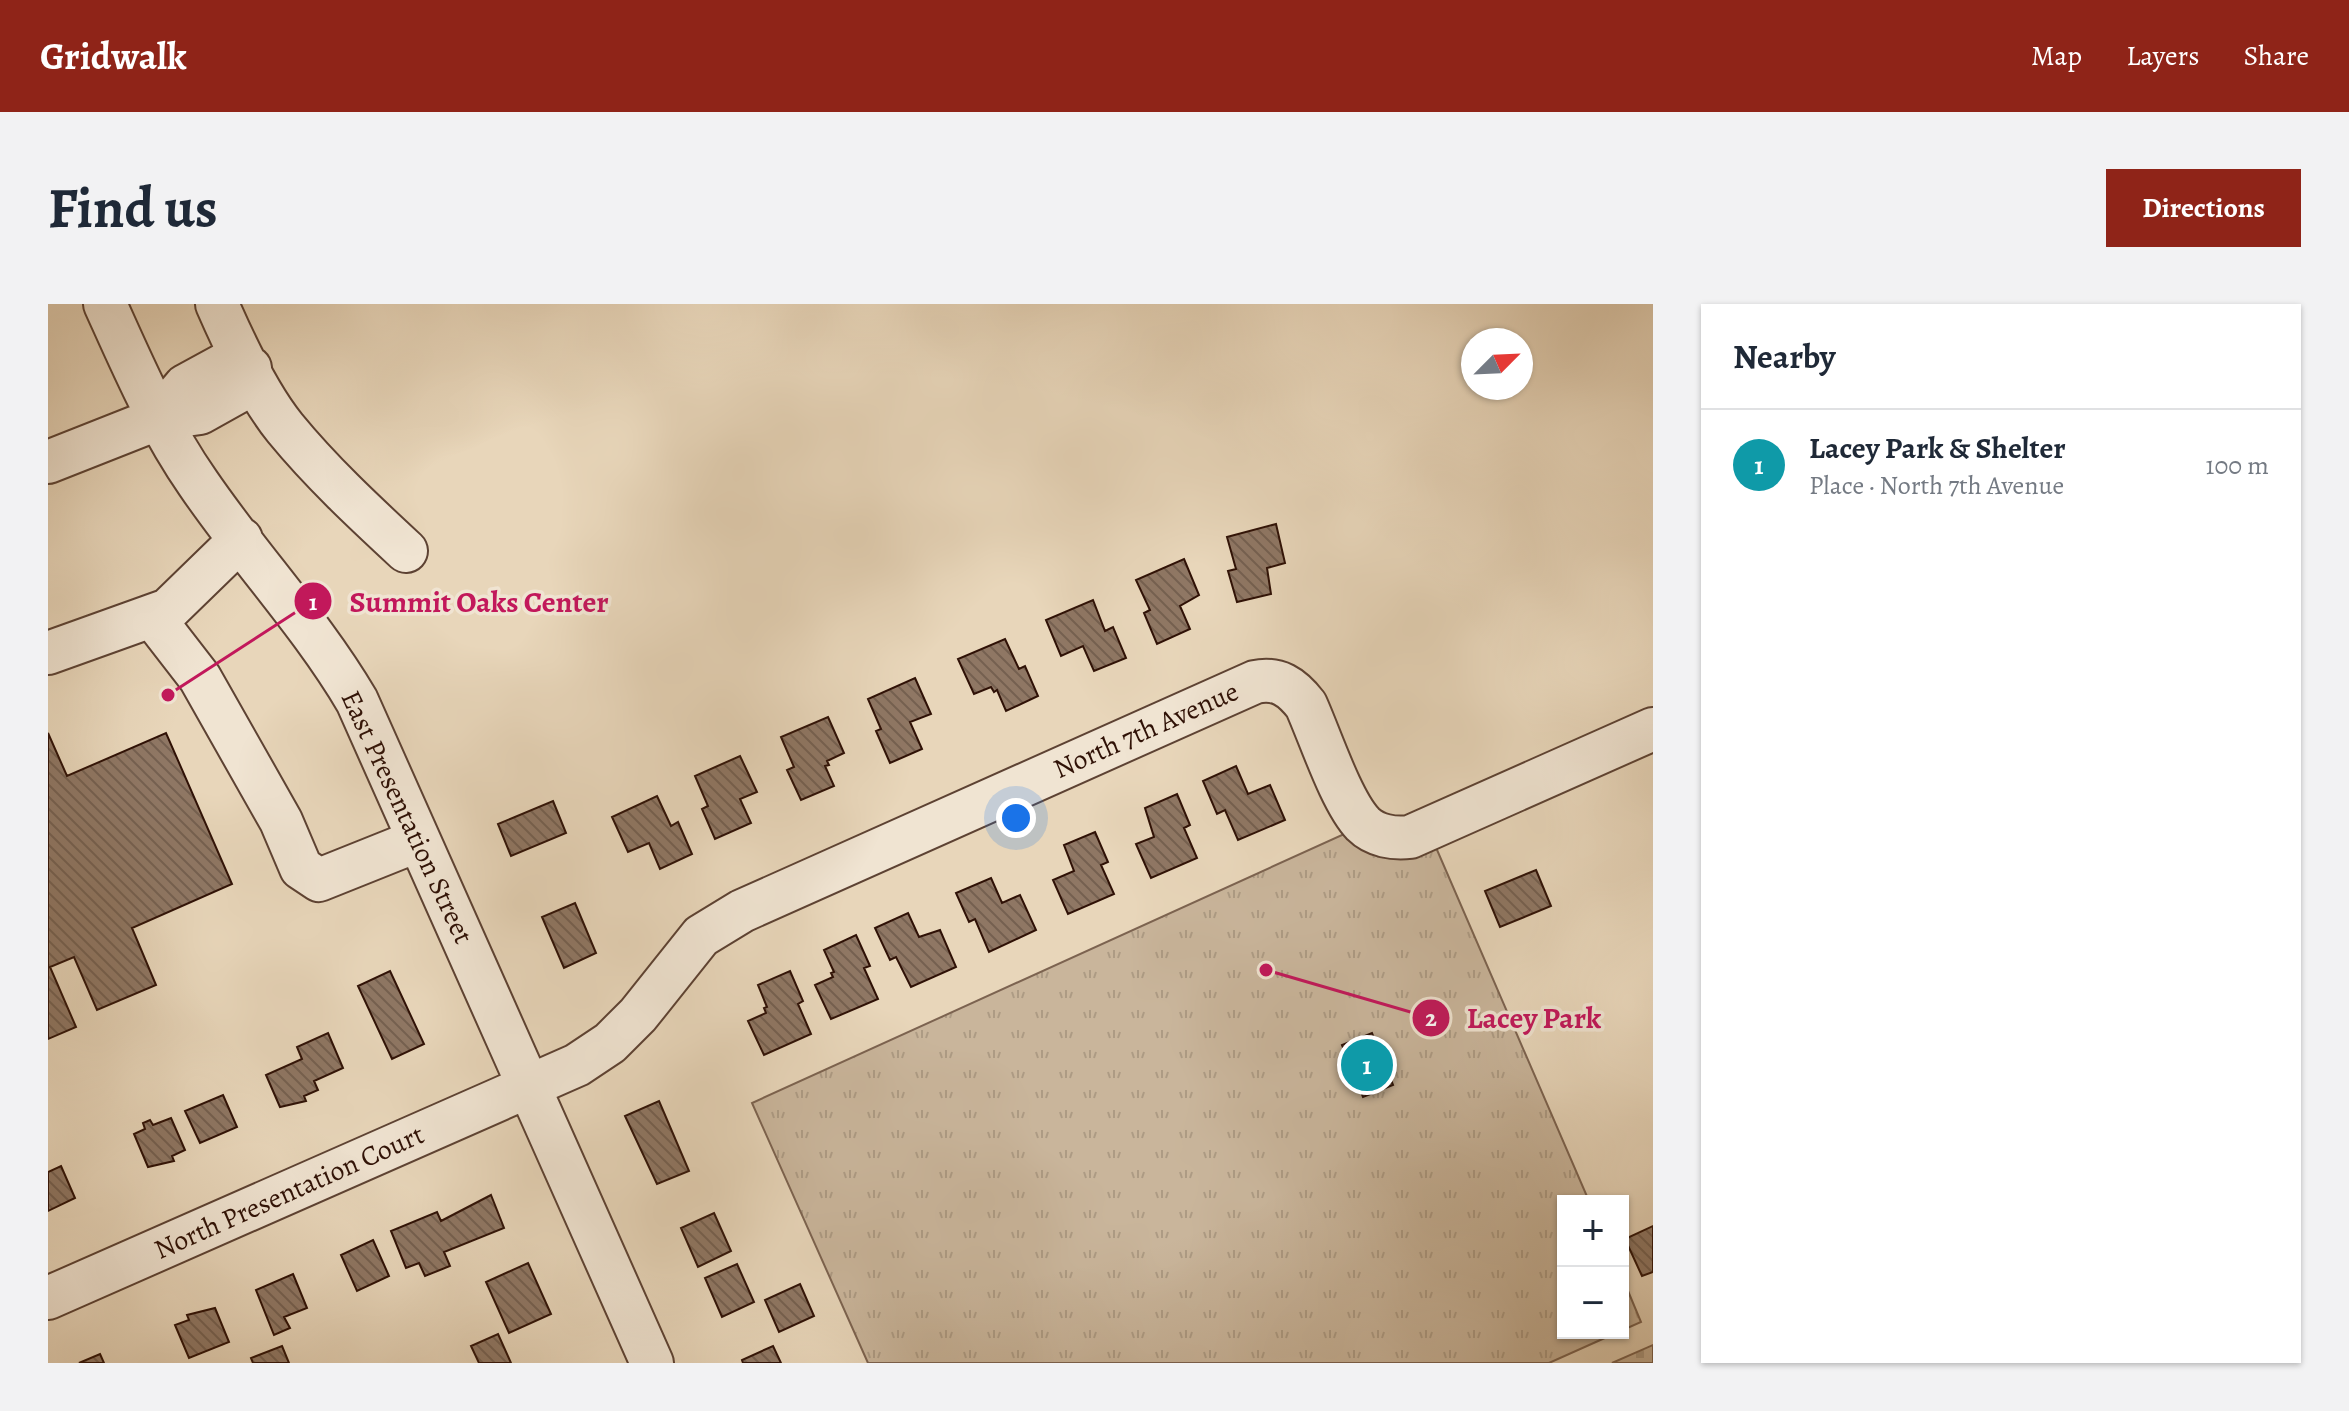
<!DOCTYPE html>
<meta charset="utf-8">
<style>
body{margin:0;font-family:Alegreya,serif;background:#f2f2f3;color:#1f2937}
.controls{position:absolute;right:24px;bottom:24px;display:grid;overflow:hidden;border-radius:0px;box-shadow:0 2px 6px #0004}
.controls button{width:72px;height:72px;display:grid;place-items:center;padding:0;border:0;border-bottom:2px solid #e0e1e3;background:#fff;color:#1f2937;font:40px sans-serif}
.compass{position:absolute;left:1413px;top:24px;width:72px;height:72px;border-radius:50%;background:#fff;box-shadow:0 2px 6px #0004;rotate:66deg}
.you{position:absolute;left:968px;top:514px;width:28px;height:28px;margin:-20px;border:6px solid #fff;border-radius:50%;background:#1a73e8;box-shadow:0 0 0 12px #1a73e833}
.badge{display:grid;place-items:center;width:52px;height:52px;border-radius:50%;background:#8f2418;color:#fff;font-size:26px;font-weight:700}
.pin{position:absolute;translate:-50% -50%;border:4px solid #fff;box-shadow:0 2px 8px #0006}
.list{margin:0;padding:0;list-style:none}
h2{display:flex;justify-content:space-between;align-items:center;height:104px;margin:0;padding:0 32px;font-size:34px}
h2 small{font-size:26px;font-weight:400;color:#747a83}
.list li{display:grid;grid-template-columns:52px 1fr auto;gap:24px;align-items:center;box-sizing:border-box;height:112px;padding:0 32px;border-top:2px solid #e0e1e3}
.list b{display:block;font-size:30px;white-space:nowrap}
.list p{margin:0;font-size:26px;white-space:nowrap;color:#747a83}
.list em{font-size:26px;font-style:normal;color:#747a83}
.map{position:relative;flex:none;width:1605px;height:1059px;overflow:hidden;border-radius:0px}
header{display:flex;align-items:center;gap:48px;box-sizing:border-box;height:112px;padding:0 40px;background:#8f2418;color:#fff}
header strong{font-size:38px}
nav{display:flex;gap:44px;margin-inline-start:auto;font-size:28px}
.intro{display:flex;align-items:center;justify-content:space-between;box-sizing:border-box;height:192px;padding:0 48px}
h1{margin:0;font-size:56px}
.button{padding:20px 36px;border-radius:0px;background:#8f2418;color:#fff;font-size:28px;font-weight:700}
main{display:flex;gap:48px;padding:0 48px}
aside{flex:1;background:#fff;border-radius:0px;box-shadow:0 2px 6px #0004}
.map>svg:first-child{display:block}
</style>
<header>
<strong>Gridwalk</strong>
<nav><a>Map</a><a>Layers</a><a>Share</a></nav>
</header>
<div class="intro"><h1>Find us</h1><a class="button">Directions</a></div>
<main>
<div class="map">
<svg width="1605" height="1059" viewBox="0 0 1605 1059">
<defs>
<pattern id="cemetery-stones" width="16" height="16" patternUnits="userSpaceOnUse" patternTransform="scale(2)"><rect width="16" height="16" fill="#c9b59b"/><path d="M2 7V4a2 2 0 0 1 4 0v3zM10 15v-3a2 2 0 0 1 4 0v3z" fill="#ad9b84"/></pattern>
<pattern id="park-tufts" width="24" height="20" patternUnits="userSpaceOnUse" patternTransform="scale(2)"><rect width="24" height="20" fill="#c9b59b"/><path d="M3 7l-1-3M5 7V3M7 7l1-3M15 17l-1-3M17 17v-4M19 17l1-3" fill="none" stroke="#ad9b84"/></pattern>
<pattern id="building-back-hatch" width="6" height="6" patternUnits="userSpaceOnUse" patternTransform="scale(2)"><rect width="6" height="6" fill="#8f7764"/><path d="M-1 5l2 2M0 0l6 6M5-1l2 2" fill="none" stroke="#756050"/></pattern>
</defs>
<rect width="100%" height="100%" fill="#e8d6ba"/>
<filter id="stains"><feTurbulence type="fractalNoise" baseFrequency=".0025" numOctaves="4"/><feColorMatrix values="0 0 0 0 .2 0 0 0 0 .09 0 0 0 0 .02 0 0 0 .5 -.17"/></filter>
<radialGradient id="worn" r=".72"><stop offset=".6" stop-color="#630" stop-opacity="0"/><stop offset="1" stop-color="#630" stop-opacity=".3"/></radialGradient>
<path fill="url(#cemetery-stones)" stroke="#7c6350" stroke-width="2" d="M1605,1041v18h-41z"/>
<path fill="url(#park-tufts)" stroke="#7c6350" stroke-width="2" d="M1316,521l64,4 161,372h-26v132h53l-67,30h-681l-116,-260z
M1575,975l18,43 -18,8z"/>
<path fill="url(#building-back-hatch)" stroke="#2f1106" stroke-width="2" d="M1228,220l9,39 -18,5 4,26 -34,8 -9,-31 8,-2 -9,-32z
M1136,255l15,36 -19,11 10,23 -33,15 -13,-31 6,-3 -14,-30z
M1045,296l12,31 8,-4 13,31 -32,13 -11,-25 -22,10 -15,-36z
M957,335l14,30 6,-3 13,30 -32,15 -9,-21 -3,2 -3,-5 -17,7 -16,-35z
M867,374l16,36 -21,8 12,27 -32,14 -14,-32 5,-2 -13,-30z
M780,413l16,36 -17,8 2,4 -4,1 9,20 -33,14 -14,-30 7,-3 -13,-30z
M0,429l19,43 99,-43 66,151 -100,44 24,57 -59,25 -23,-53 -24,10 26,60 -28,12z
M692,452l17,36 -17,7 11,24 -36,16 -13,-30 6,-3 -13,-30z
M1188,462l12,28 22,-9 15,35 -47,20 -13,-30 -8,4 -14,-33z
M1129,490l13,31 -6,3 13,30 -46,20 -15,-34 18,-7 -9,-29z
M609,492l14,30 7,-4 14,32 -32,15 -11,-26 -21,9 -16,-35z
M505,497l13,32 -55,23 -13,-32z
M1047,528l13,30 -7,3 13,29 -46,20 -15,-34 21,-9 -10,-26z
M1488,566l15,36 -51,21 -15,-36z
M943,574l11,25 18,-8 16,35 -47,22 -14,-33 -6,3 -13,-29z
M527,599l21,50 -32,15 -22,-51z
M860,609l11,24 21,-7 16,37 -45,20 -15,-30 -6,3 -15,-32z
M808,631l14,31 -6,2 14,31 -47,20 -16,-34 18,-8 -2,-4 3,-1 -10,-22z
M342,667l34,73 -32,15 -34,-73z
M742,667l13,30 -5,3 13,30 -47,21 -16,-34 18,-8 -2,-5 3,-1 -9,-22z
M280,729l15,35 -29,13 4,9 -14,6 2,5 -26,6 -14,-32 36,-16 -5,-12z
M1324,729l21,52 -30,12 -21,-52z
M175,791l14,32 -37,16 -15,-32z
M611,797l30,70 -32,13 -32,-68z
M123,814l14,32 -13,6 2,5 -26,6 -14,-33 11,-5 -2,-6 7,-3 3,5z
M13,862l14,32 -27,13v-39z
M443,891l13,33 -60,24 6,14 -25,10 -6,-13 -13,5 -15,-37 46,-19 4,9z
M666,909l17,38 -33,16 -17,-39z
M1605,922v46l-11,4 -17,-37z
M325,936l16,36 -32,15 -16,-36z
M480,959l23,51 -42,19 -23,-51z
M689,960l17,38 -32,15 -17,-39z
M245,970l14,34 -23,9 6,11 -16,7 -18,-45z
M752,980l14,32 -35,16 -14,-32z
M167,1004l14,34 -40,16 -14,-33 14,-5 -2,-5z
M450,1030l13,29h-32l-8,-17z
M234,1042l7,17h-36l-2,-5z
M725,1042l8,17h-38l-1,-3z
M52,1050l4,9h-25z"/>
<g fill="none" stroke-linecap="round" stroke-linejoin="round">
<g stroke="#5d4233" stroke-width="46">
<path id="minor" d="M57,0c28,62 54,123 93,179 51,75 113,140 159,218l295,662
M169,0c17,39 41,91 68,124 36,44 79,84 121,123
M0,158l109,-43 43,-6 43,-24 7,-21 -21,-6 -44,24 -28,33
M104,312l48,62 81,143 20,47 18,12 100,-40
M0,349l120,-43 73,-71
M0,994l529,-233 33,-22 28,-28 63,-79 41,-25 513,-229c23,-5 37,5 51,23 14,31 35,96 57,119 12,12 31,15 47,13l243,-108"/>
</g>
<use href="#minor" stroke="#f0e4d2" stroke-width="42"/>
</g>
<g text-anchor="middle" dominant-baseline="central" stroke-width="7" stroke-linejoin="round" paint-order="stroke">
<g font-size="28" fill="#2f1106" stroke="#f0e4d2">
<text transform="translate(1098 426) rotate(-24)">North 7th Avenue</text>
<text transform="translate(359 513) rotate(65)">East Presentation Street</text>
<text transform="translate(241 888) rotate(-24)">North Presentation Court</text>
</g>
</g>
<path fill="none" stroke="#c2185b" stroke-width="3" d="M120 391L265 297M1218 666L1383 714"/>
<g fill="#c2185b" stroke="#f0e4d2" stroke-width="3">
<circle cx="120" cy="391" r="8"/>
<circle cx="1218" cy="666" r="8"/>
<circle cx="265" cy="297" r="20"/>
<circle cx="1383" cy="714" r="20"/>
</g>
<g font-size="24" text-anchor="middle" font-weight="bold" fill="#fff">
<text x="265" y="306">1</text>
<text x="1383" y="722">2</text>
</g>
<g font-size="30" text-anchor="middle" font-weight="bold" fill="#c2185b" stroke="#f0e4d2" stroke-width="7" stroke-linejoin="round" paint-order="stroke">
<text x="431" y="308">Summit Oaks Center</text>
<text x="1486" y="724">Lacey Park</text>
</g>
<rect width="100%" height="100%" filter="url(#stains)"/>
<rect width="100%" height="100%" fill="url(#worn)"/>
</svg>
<div class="controls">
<button>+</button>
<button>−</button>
</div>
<svg class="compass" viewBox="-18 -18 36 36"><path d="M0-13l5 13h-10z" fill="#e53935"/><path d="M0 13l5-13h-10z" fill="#747a83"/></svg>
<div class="you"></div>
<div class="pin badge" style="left:1319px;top:761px;background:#0f9aa8">1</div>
</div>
<aside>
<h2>Nearby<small></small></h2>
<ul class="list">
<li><span class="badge" style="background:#0f9aa8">1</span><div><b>Lacey Park &amp; Shelter</b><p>Place · North 7th Avenue</p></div><em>100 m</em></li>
</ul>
</aside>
</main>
